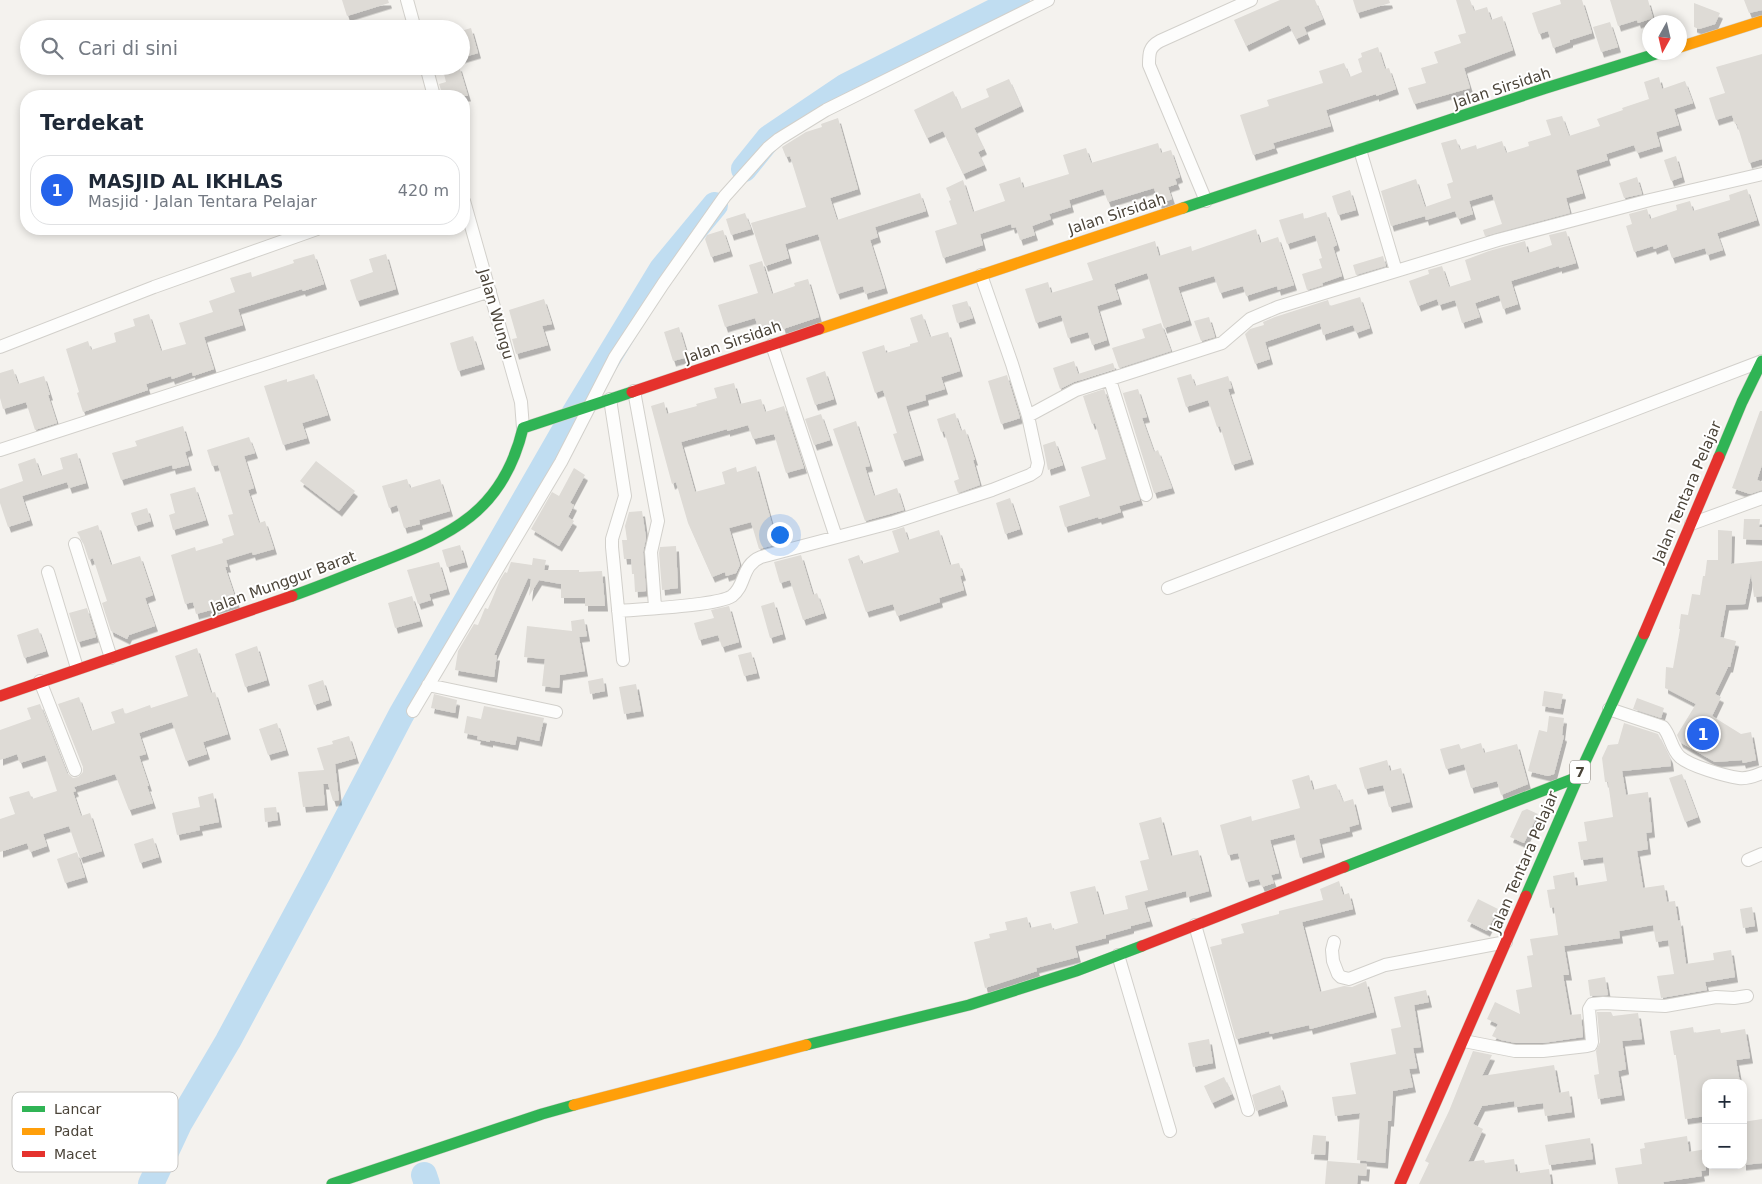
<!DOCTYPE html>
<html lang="id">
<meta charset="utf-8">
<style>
body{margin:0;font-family:"DejaVu Sans",sans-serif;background:#f6f6f7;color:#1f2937}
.controls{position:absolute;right:15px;bottom:15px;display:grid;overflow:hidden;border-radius:10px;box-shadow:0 2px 8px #0003}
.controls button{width:45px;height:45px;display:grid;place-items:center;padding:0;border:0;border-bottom:1px solid #e0e1e3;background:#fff;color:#1f2937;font:25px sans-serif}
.compass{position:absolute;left:1642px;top:15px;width:45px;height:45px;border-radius:50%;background:#fff;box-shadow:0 2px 8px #0003;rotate:188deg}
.you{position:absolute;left:779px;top:534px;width:18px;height:18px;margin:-12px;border:4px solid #fff;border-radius:50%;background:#1a73e8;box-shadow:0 0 0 8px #1a73e833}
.badge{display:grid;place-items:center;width:32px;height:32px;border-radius:50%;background:#2563eb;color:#fff;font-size:16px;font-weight:700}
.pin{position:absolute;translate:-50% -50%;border:2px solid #fff;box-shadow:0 1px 5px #0006}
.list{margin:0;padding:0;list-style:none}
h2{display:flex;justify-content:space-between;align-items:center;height:65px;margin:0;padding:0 20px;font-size:21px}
h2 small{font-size:16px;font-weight:400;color:#747a83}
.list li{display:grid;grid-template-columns:32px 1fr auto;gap:15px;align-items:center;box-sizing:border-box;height:70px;margin:0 10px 10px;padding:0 10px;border:1px solid #e0e1e3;border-radius:20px}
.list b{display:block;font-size:19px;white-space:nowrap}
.list p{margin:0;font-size:16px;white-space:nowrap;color:#747a83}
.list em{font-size:16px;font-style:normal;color:#747a83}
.icon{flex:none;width:28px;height:28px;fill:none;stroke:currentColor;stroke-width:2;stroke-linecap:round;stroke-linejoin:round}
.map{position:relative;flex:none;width:1762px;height:1184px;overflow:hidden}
.search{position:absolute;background:#fff;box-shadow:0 2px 8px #0003;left:20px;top:20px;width:450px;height:55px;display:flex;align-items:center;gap:12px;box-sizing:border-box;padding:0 18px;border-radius:28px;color:#747a83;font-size:19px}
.panel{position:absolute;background:#fff;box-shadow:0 2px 8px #0003;left:20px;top:90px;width:450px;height:145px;border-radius:20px}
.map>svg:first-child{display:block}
</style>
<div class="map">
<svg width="1762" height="1184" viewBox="0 0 1762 1184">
<defs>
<filter id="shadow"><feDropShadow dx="3" dy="5.5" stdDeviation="0" flood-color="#0004"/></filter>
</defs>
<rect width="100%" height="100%" fill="#f4f2ee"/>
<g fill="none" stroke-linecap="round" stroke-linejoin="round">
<path stroke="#c0ddf1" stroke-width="26" d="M744,169l25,-31 77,-52 171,-86
M424,1175l3,9
M151,1184l28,-60 49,-83 91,-169 82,-157 173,-301 88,-145 53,-64"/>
</g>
<path fill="#dedbd6" filter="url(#shadow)" d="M342,0h46l1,3 -42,13z
M1280,0h35l8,19 -19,8 3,7 -11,5 -7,-14 -43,21 -12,-26z
M1353,0h36l1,3 -33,10z
M1456,0h14l4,11 13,-4 4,13 11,-4 11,34 -49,18 6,20 -56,16 -6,-16 18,-5 -5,-15 17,-5 -4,-11 27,-9 -3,-8 8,-2z
M1560,0h22l10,33 -22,7v2l-17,6 -5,-17 -9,3 -7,-21 29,-9z
M1610,0h38l5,18 -15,5 -1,-3 -19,6z
M1744,0h18v10l-13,3z
M1694,3l26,10 -5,11 -16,5 -5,-2z
M1610,22l8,25 -17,5 -8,-25z
M471,28l7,25 -17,5v-27z
M1378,47l7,22 4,-1 7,21 -20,7v-2l-50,16 5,16 -58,17 2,5 -22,7 -13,-40 29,-9 -2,-6 56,-17 -4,-12 25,-8 6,14 12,-5 -4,-13 4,-2 -1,-4z
M1762,54v105l-13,4 -12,-39h-2l-3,-9 -16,5 -7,-22 16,-5 -9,-26z
M455,66h4l9,30h-25l-4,-12 7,-2 -3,-12z
M1659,77l3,12 23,-8 8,22 -19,6 5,16 -23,7 4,14 -23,7 -3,-8 -28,9 2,6 -32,10 7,23 -17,5 4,15 -85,23 -2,-6 19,-6 -10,-30 -23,7 4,13 -15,5 -3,-8 -29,9 -1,-4 -34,10 -10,-35 35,-12 9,28 26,-9 -4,-14 6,-2 -12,-39 15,-4 4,11 16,-5 1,4 25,-8 4,12 23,-7 -1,-4 23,-7 -5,-15 16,-4 7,20 31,-10 -3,-7 26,-9 -1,-2 27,-9 -5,-17z
M1009,79l12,27 -47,22 10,21 -6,3 6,13 -21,9 -20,-43 -16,7 -13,-28 39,-19 8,18 28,-12 -3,-8z
M838,118l20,71 -28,9 7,22 83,-27 6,18 -51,16 3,10 -8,3 15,48 -20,6 -2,-8 -26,8 -19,-60 -33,10 4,14 -24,8 -14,-43 55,-16 -16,-51 -4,1 -4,-10 24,-15 16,-5 -1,-3z
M1158,143l3,10 10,-3 9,27 -5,2 2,5 -9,3 4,12 -13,5 -5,-16 -46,14 -5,-13 -34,11 2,7 -22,7 2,5 -19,7 3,9 -15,5 -4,-13 -4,1 -1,-4 -31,10 3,11 -40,13 -8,-27 22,-7 -8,-23 2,-1 -5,-12 17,-8 10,32 32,-11 -6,-17 21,-7 3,11 46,-14 -6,-19 23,-7 5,15z
M1676,156l6,21 -11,4 -7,-21z
M1637,177l5,17 -18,4 -5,-15z
M1747,189l10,31 -40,13 6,17 -16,5 -2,-7 -33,10 -5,-14 -13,5 -1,-3 -19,6 -8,-26 6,-2 -3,-10 18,-5 3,10 27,-9 -1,-5 14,-4 3,10 37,-11 -1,-5z
M1350,190l6,20 -18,5 -6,-19z
M1326,212l11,33 -4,2 9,29 -20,7 1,2 -16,5 -5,-16 20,-6 -3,-9 3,-1 -7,-23 -28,9 -8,-24 24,-7 1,6z
M745,213l6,16 -20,6 -5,-16z
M1256,229l4,14 18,-6 16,48 -16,5 -1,-4 -31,10 -3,-10 -23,7 -6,-17 -36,11 11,33 -25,8 -17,-55 -33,11 5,15 -22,7 10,34 -15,5 -4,-13 -20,6 -7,-23 -25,8 -11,-34 23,-7 3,11 42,-13 -6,-17 68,-22 4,15 32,-10 1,5z
M723,230l7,21 -19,6 -6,-18 2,-4z
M1566,231l10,32 -17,5v-2l-48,15 7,23 -15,5 -4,-14 -24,8 5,14 -18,6 -7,-23 -16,5 -2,-6 -19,7 -9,-25 20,-7 -1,-4 14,-4 7,21 22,-7 -6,-20 24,-9 36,-10 3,12 24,-8 -3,-10z
M314,254l10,30 -21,7 -1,-2 -64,20 5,16 -39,12 10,32 -21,7 -1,-4 -20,7 -1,-3 -25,8 2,6 -65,22 -6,-19 2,-1 -13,-43 22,-8 3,9 25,-8 -2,-9 21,-7 -2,-7 16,-5 12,37 25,-7 -7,-21 34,-11 -4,-11 26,-9 -5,-14 21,-6 1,5 42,-14 -1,-3z
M386,254l10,35 -39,12 -7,-21 23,-8 -4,-13z
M1383,256l3,10 -30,9 -3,-10z
M762,261l10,33 23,-8 -1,-3 14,-4 11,38 -36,12 -2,-7 -22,7 -4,-11 -30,9 -7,-22 40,-12 -9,-28z
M1360,297l10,31 -14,5 -3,-8 -30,10 -3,-12 -55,19 5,17 -15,5 -10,-30 5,-5 14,-4 -1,-3 12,-5 53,-17 2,6z
M544,299l8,25 -10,2 6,19 -32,9 -4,-15 5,-1 -8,-28z
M967,301l6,17 -16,5 -5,-18z
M922,314l8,23 18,-5 12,39 -19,6 4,12 -20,6 1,5 -20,6 15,49 -19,6 -9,-27 4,-1 -14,-43 -8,3 -13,-41 22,-7 2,8 24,-7v-2l8,-2 -8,-24z
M1209,317l6,20 -14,4 -7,-20z
M1161,323l10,28 -52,17 -7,-20 33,-10 -3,-9z
M679,327l9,30 -15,4 -9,-29z
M473,336l9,28 -24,7 -8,-28z
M1074,361l4,13 35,-11 2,6 -41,13 -14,7 -7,-21z
M13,369l5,15 26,-8 6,19h-2l9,28 -22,7 -9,-28 -23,7 -3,-11v-25z
M825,371l9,28 -19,6 -9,-27z
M314,374l14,41 -26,8 5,15 -24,7 -19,-59 23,-7v3z
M1191,374l4,12 33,-10 4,12 -4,1 23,70 -19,6 -12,-39 -3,1 -9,-27 -22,7 -9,-29z
M1007,375l13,43 -19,6 -13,-43z
M734,383l6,21 21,-5 4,13 19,-6 20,62 -18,5 -12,-39 -21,5 -5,-14 -21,6v-2l-46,13 14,50 30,-8 -3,-12 14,-5 1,5 19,-6 17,62 4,-1 5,16 -23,6 -8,-27 -22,6 11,37 -4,8 -10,3 -1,-4 -13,5 -24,-54 -12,-41 -4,2 -21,-78 13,-4 3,12 30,-8 -1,-2 21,-6 -3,-10z
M1120,384l3,9 15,-4 9,28 -5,1 12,34 4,-2 14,38 -18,5z
M1104,389l36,111 -21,6 2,6 -22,7 -1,-2 -33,10 -6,-21 31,-10 -9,-29 25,-8 -11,-36 -3,1 -9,-28z
M1760,411h2v54l-5,15 5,2v8l-12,4 -18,-6z
M955,413l6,18 4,-2 10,31h-2l7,25 -22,8 -4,-12 5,-2 -15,-48 -3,1 -4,-13z
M821,414l9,26 -16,5 -9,-26z
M856,421l14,45 -5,1 9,29 23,-8 7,22 -39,11 -32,-92z
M183,426l7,24 -5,2 4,13 -16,4 -1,-4 -51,15 -9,-27 25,-7 -2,-5z
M249,437l6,16 -11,3 10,32 -6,2 11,33 6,-2 9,28 -21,6 -1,-3 -26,8 2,7h-3l12,36 -41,11 -3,-12 -8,2 -14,-49 24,-8 1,4 27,-8 -1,-4 12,-4 -6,-20 5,-1 -15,-49 -6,1 -5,-16z
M1055,441l8,24 -15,5 -5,-25z
M77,453l9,30 -17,5 -2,-6 -45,14 8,24 -22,7 -8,-24v-14l23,-8 -5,-17 17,-6 6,18 22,-7 -3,-11z
M316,461l39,30 -16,20 -39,-30z
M574,468l11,7 -15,28 4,2 -6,12 6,4 -15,25 -28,-17 21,-37 7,4z
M407,479l3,9 30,-9 10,32 -31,9 1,4 -16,4 -7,-23 -8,3 -7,-22z
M195,487l11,33 -33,10 -4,-15 6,-2 -5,-19z
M1010,498l10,31 -15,5 -9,-31z
M147,508l4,13 -16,5 -4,-13z
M642,511l4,27 -3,14 3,39 -11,1 -1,-18h-2l-1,-15h-7l-2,-19h5l-2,-14 4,-14z
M1744,519h16l-1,8h3v13l-19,-1z
M98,525l13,40 29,-9 13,39 -8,3 10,28 -26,9 -2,4 -16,-8 -9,-28 5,-2 -14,-43 -4,2 -6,-18 -6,-10z
M904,527l4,13 31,-10 11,35 9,-2 4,12 -3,1 4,14 -25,8 1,4 -43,14 -4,-12 -27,8 -18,-53 11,-4 3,9 37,-12 -7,-21z
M1718,530l14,1 -1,33 31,-3v35l-8,1 -3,-23 -6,30 -19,1 -6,32 16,4 -6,26h-2l-13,27 6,3 -9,19 29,18 10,-2 5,28 -13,3 -1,-3 -27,2 -35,-20 -3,-7 19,-31 -31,-16 1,-21 7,1 7,-39h-1l2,-15 7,1 4,-21 8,1 3,-19h2l2,-16h11z
M460,545l5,17 -18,5 -5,-17z
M676,546l2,42 -16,2 -3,-37 1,-6z
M801,555l12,40 4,-2 7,20 -21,7 -13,-40 -10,3 -6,-21z
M533,558l13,2 -2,10h35v2l23,-1 3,35h-20v-8h-24v-14l-22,-4 -10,16 2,-17 -3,-1 -34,77h3l-3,22 -39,-7 3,-19 16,-27 4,1 7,-17 3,1 12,-29 5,-8 2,1 4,-11 21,3z
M439,562l8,27 -18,5 2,6 -13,4 -11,-34z
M412,596l8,25 -25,7 -7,-25z
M774,602l9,32 -13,4 -9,-32z
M729,606l10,36 -17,5 -4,-12 -19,5 -5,-17 20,-5 -3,-8z
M87,608l9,29 -18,5 -9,-29z
M584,619l3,17 -8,1 6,34 -25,4 -1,13 -17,-2 3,-27 -21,-2 3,-31 45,5 -1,-10z
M38,628l8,23 -22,7 -7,-23z
M257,646l10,34 -22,7 -10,-33z
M197,648l14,45 4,-1 13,42 -25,8 4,12 -21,7 -14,-39 -33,11 7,21 -7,2 10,30h-2l6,17 -24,7 -14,-36 -41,13 2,4 -3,1 8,24 9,-3 12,38 -22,7 -11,-32 -26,8 4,12 -17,6 -3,-9 -27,9v-33l15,-5 -6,-17 20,-6 3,8 25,-8 -12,-36 -25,8 -3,-9 -17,6v-30l31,-11 -4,-11 13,-4 27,69 6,5 5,-1 5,-5v-5l-25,-63 21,-7 12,34 24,-8 -4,-11 12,-4 2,6 25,-9 1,3 37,-12 -13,-40z
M751,652l6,21 -13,3 -6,-21z
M603,678l2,13 -15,3 -2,-13z
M323,680l6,20 -15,5 -6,-20z
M636,684l5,27 -17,3 -5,-27z
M1544,691l19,3 -3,15 -18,-3z
M434,694l23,6 -2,13 -24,-5z
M1637,698l27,10 -3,10 -28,-9z
M484,706l60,12 -5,23 -22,-5 -2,9 -25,-5v2l-13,-3 1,-3 -14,-3 3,-17 14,3z
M1549,716l15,2 -2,17 2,1 -10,38 -6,2 -20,-5 11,-41 8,2z
M277,723l9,27 -18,5 -9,-26z
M1624,723l34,11 12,24 1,8 -49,5 4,24 22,-3 4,40 -6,1 2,16 -11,2 6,37 21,-3 3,17 8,-1 3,20 2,-1 6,44 28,-4 -1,-7 18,-3 4,27 -30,5 2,8 -46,8 -4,-22 17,-2 -6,-34 -12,2 -3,-17 -34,6 1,7 -56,8 5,29h-6l7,40 11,-1 2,23 -40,6h-27l-15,-3 -9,-4 6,-12 -11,-5 8,-17 25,12 -4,-24 16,-3 -5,-31 6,-1 -3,-16 28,-4 -4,-28 -4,1 -3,-18 8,-1 -2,-13 21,-4 2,14 31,-5 -4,-24 -22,3 -3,-18 9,-1 -3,-19 29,-5 -5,-35h-3l-3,-24 6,-13 10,-1z
M349,736l7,22 -21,6 4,36 -6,1 -5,-17h-5l2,21 -22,2 -5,-35 26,-2 -7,-22 16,-4 -1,-3z
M1481,743l3,10 33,-9 11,40 -27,11 -4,-14 -26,7 -7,-24 -18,5 -6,-20 19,-5 2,5z
M1387,760l3,11 11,-3 9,34 -21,5 -6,-22 -18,4 -6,-21z
M1682,774l16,43 -13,5 -16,-44z
M1309,775l4,15 23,-6 7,18 10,-3 6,25 -10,3 1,4 -31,8 3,13 -22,6 -6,-24 -24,6 9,33 -8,2 3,8 -12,4 -3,-8 -13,3 -8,-29 -10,2 -8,-30 31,-9 1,5 48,-13 -8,-28z
M213,793l6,29 -20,4 1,4 -23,5 -5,-22 28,-6 -2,-10z
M276,807l2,13 -13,2 -1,-14z
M1527,809l11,5 -14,29 -14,-6 12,-26z
M1161,817l10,39 27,-6 11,41 -22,6 -1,-6 -42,11 6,19 -19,5v2l-25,7v3l-31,8 3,11 -42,11 1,3 -52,17 -11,-46 16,-4 -1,-4 18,-4 -2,-8 22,-5 3,11 21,-5 2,7 25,-7 -8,-31 25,-6 8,29 25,-6 -3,-13 23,-6 -8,-29 9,-2 -10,-36z
M153,838l6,19 -19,6 -6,-19z
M77,852l8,25 -20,6 -8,-24z
M1339,881l4,14 6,-2 4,16 -51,13 18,70 24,-6 8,1 14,-6 8,31 -64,17 -1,-4 -39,9 -1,-3 -33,8 -26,-92 12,-3 -1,-5 23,-6 -3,-9 38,-10v-3l44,-11 -3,-11z
M1478,899l20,10 -11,22 -20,-10z
M1752,907l3,19 -12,2 -3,-19z
M1605,977l3,18 -18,1 -2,-16z
M1426,990l3,12 -15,3 7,42 -8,1 4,20 -8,1 4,18 -20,4 -2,30h-3l-3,42 -28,-3 3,-47 -25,3 -3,-19 24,-3 -6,-31 46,-9 -5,-25 10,-2 -7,-30z
M1597,1012h14l2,4 25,-3 4,26 -20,2 4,28 -8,2 4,24 -24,4 -4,-24 5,-1 -3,-23 4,-9z
M1693,1027l1,6 26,-4 1,4 24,-4 5,29 -14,2 4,23h-36l2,33 -21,3 -9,-64h-2l-4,-24z
M1209,1039l4,24 -20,4 -5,-24z
M1473,1051l19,4 -10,21 72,-11 5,28 10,-2 3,21 -27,4 -2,-13 -28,4 -1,-6 -32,5 -9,18 10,5 -15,33 16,-2 1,3 29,-4 2,13 4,-1v2l29,-4 2,15h-132l10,-21 -4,-2 24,-50z
M1224,1077l8,17 -20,9 -8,-17z
M1280,1085l5,16 -29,10 -4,-16z
M1762,1119v44l-19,2v-43z
M1313,1135l13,1 -1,19 -14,-1z
M1687,1136l2,16 17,-3v21l-5,1 1,5 -39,6 1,2h-46l-3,-16 27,-4 -2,-15 5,-1 -1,-5z
M1590,1138l3,21 -44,6 -4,-20z
M1327,1161l40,3 -1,12 -8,-1 -1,9h-32z"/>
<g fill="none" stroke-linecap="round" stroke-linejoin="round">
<g stroke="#d2d0cb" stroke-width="14">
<path id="street" d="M407,0l8,29
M426,66l8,30
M1360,150l36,121
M464,201l57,201 2,26
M1206,201l-57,-136c0,-12 0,-18 11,-24l91,-41
M981,275l31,89 16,52
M772,345l64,192
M0,347l154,-60 163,-58
M1110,380l36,115
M634,391l23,125 1,5 -7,31 4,55
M610,399l15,97 -13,43v8l11,113
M0,450l490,-159
M1691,524l71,-26
M75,544l36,114
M48,572l29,96
M1168,588l594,-227
M618,611c22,-2 99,-5 114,-15 14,-10 9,-31 29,-39l133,-35 98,-32 38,-15 6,-4 2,-8 -10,-47 48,-26 146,-47 28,-24 28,-12 220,-67 152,-40 112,-26
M40,681l35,89
M428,685l128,27
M1609,709l54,18c8,9 8,22 17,30 10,9 45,19 59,21 7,1 16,-2 23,-5
M413,711l148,-249 54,-105 48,-73 62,-88 43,-48 11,-9 47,-29 222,-110
M1748,860l14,-6
M1195,925l53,185
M1334,942l-2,8 1,11 5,13 3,3 8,2 36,-14 121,-23
M1118,955l52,176
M1464,1041l51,10h28l44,-5 4,-1 1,-3 -3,-33 3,-5 11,-1 62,3 51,-9 18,1 13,-2"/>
</g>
<g stroke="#d3cfc5" stroke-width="12">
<path id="fast" d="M1183,208l363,-120 116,-36
M1719,457l23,-55 20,-41
M292,596c29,-10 57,-22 86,-33 73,-28 125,-51 145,-135l109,-36
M1344,867l234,-90
M1526,896l52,-119 66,-143
M806,1045l163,-40 107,-34 66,-25
M332,1184l210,-70 32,-9"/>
</g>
<g stroke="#d3cfc5" stroke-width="12">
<path id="slow" d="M1680,47l82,-26
M819,329l364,-121
M574,1105l232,-60"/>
</g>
<g stroke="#d3cfc5" stroke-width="12">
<path id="jam" d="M632,392l187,-63
M1644,634l75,-177
M0,696l292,-100
M1142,946l202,-79
M1400,1184l126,-288"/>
</g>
<use href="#street" stroke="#fdfdfc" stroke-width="12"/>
<use href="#fast" stroke="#30b455" stroke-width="11"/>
<use href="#slow" stroke="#ff9f0a" stroke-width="11"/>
<use href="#jam" stroke="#e5322d" stroke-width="11"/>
</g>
<g text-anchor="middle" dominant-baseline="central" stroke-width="4" stroke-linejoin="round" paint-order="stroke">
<rect fill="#fff" stroke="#817c74" stroke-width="1" x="1570" y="760.5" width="20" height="23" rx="4"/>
<g font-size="14" font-weight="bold" fill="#4b4439">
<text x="1580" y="772">7</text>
</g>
<g font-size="15" fill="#4b4439" stroke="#fff">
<text transform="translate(1502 88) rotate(-18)">Jalan Sirsidah</text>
<text transform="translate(1117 214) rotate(-18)">Jalan Sirsidah</text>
<text transform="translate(496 314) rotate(74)">Jalan Wungu</text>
<text transform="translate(733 342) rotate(-19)">Jalan Sirsidah</text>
<text transform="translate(1687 492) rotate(-67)">Jalan Tentara Pelajar</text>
<text transform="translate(283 582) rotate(-20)">Jalan Munggur Barat</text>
<text transform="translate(1524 862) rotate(-67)">Jalan Tentara Pelajar</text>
</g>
</g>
<rect x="12" y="1092" width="166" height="80" rx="8" fill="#fff" stroke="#c9c7c4" stroke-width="1"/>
<rect x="22" y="1106" width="23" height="6" fill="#30b455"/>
<rect x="22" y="1128" width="23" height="7" fill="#ff9f0a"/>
<rect x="22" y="1151" width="23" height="6" fill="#e5322d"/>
<g font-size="14" fill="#4b4439">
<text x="54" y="1114">Lancar</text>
<text x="54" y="1136">Padat</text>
<text x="54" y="1159">Macet</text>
</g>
</svg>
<div class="controls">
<button>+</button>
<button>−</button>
</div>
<svg class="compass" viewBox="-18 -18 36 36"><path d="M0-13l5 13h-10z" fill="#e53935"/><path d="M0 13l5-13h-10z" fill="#747a83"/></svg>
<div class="you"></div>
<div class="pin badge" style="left:1703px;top:734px">1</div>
<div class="search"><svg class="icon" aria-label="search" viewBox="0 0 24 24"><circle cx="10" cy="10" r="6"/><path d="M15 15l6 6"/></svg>Cari di sini</div>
<section class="panel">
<h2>Terdekat<small></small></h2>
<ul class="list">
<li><span class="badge">1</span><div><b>MASJID AL IKHLAS</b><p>Masjid · Jalan Tentara Pelajar</p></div><em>420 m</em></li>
</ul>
</section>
</div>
